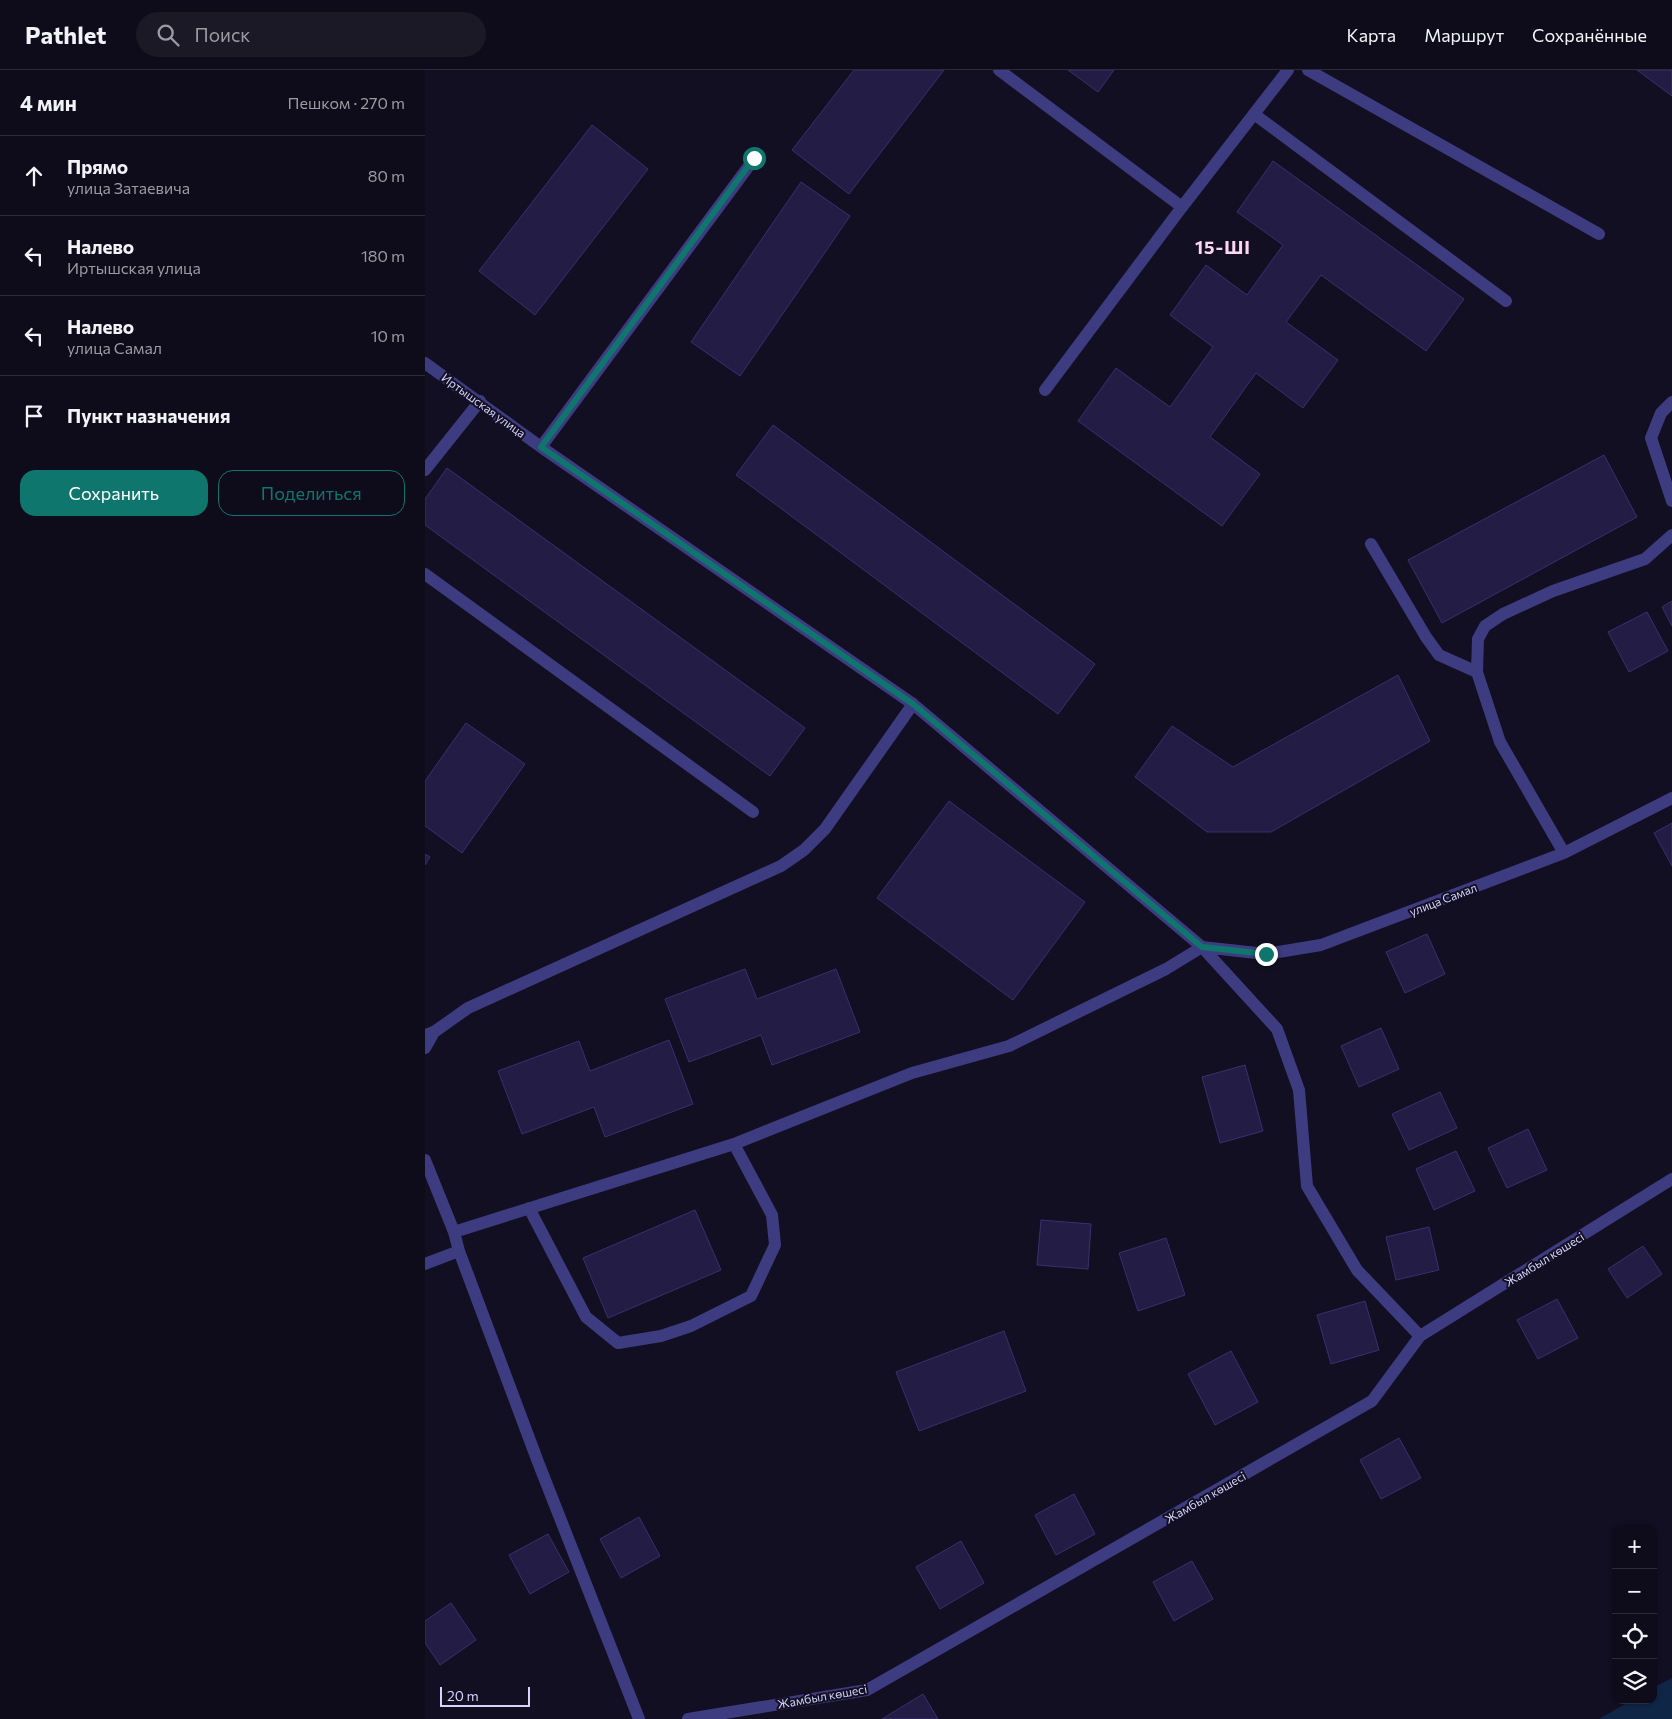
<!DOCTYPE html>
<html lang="ru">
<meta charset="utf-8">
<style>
body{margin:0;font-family:Commissioner,sans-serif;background:#1c1927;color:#f1f3f6}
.controls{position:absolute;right:15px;bottom:15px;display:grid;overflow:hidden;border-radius:10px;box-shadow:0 1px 4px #0004}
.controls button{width:45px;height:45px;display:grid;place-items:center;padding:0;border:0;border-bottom:1px solid #2e2b39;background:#0e0b1a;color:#f1f3f6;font:25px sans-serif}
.scale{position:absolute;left:15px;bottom:12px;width:90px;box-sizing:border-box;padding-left:5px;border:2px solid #d7d3fd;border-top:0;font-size:14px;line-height:18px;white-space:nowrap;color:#d7d3fd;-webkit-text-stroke:4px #120f23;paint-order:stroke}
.stop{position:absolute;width:15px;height:15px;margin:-11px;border:4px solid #0f766e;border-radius:50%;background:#fff}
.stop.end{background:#0f766e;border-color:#fff;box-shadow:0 1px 5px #0008}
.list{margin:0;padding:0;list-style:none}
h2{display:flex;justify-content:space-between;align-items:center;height:65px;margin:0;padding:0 20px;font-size:21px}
h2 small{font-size:16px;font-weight:400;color:#9b9ba2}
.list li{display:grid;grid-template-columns:32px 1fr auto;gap:15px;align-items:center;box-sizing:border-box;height:80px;padding:0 20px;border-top:1px solid #2e2b39}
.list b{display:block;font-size:19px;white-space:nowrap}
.list p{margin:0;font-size:16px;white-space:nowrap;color:#9b9ba2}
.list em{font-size:16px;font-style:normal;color:#9b9ba2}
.actions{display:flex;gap:10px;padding:15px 20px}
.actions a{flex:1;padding:11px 0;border:1px solid #0f766e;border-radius:15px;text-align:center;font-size:18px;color:#0f766e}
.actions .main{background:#0f766e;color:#fff}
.icon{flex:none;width:28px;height:28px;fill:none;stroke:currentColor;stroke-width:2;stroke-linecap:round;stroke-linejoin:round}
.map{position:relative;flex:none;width:1247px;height:1649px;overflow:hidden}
header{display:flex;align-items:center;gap:30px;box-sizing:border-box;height:70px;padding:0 25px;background:#0e0b1a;border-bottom:1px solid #2e2b39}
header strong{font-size:24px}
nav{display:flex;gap:28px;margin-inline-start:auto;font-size:18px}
.search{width:350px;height:45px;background:#1c1927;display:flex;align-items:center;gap:12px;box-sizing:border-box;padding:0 18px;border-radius:28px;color:#9b9ba2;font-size:19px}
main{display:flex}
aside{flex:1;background:#0e0b1a}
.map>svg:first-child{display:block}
</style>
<header>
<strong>Pathlet</strong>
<div class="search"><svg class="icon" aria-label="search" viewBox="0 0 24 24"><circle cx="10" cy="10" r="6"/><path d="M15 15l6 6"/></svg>Поиск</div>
<nav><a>Карта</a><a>Маршрут</a><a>Сохранённые</a></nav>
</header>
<main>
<aside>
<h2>4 мин<small>Пешком · 270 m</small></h2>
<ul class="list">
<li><svg class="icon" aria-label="ahead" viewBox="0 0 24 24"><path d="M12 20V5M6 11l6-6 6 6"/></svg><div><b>Прямо</b><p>улица Затаевича</p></div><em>80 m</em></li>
<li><svg class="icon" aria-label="left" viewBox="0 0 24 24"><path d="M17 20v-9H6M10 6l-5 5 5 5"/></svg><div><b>Налево</b><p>Иртышская улица</p></div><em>180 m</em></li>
<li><svg class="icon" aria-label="left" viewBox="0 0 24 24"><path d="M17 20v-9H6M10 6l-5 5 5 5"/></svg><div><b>Налево</b><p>улица Самал</p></div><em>10 m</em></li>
<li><svg class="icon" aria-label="arrive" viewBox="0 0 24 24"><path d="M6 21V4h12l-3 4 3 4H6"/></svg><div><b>Пункт назначения</b></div></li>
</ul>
<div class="actions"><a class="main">Сохранить</a><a>Поделиться</a></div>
</aside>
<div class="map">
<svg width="1247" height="1649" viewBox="0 0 1247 1649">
<rect width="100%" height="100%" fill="#120f23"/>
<path fill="#102647" d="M1247,1608v41h-73l33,-19h21v-12z"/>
<path fill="#231c44" stroke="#3b2f6f" d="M429,0h90l-95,124 -57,-44z
M643,0h46l-16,22z
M1212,0h35v26z
M167,55l56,44 -113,146 -56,-44z
M848,91l191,138 -38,52 -105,-76 -35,47 52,38 -35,48 -47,-35 -46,64 50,37 -38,52 -144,-105 38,-53 54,39 43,-60 -43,-32 36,-50 41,30 36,-50 -46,-33z
M376,112l49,34 -110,160 -49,-34z
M348,355l322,239 -37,50 -322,-239z
M1179,385l33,62 -195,106 -34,-63z
M22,398l358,260 -35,48 -345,-251v-26z
M1247,531v25l-10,-19z
M1222,542l21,39 -39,21 -21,-40z
M973,605l32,66 -159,91h-64l-72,-55 37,-51 61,41z
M41,653l59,41 -63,89 -37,-27v-45z
M524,731l136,101 -72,98 -136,-102z
M1247,753v43l-18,-33z
M0,784l5,3 -5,8z
M1002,864l18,40 -40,19 -19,-41z
M320,899l12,30 79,-30 24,63 -88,33 -11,-30 -72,27 -24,-63z
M956,958l18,41 -40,18 -18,-41z
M244,970l24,64 -88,33 -11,-30 -72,27 -24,-63 81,-30 11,30z
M820,995l18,66 -43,12 -18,-66z
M1015,1022l17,36 -48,22 -17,-36z
M1103,1059l19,41 -40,18 -19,-40z
M1031,1081l19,40 -41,19 -18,-41z
M270,1140l26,60 -113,48 -25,-60z
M616,1150l50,4 -3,45 -51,-4z
M1004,1157l10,43 -43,10 -10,-43z
M741,1168l19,57 -47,16 -19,-58z
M1218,1176l19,28 -35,24 -19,-29z
M1132,1229l21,39 -40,21 -21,-39z
M940,1231l14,49 -48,14 -14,-49z
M579,1261l22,60 -107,40 -23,-59z
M806,1281l27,51 -43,23 -27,-51z
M974,1368l22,40 -40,21 -21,-39z
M649,1424l21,40 -39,21 -21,-40z
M214,1447l21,39 -39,22 -21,-39z
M123,1464l21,38 -39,22 -21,-39z
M536,1471l23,42 -44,26 -24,-42z
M767,1491l21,38 -39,22 -21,-39z
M26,1533l25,37 -36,25 -15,-22v-22z
M498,1624l15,25h-56z"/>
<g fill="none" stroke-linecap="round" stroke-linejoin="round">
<path stroke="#3e3c80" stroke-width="12" d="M574,0l183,137 106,-137
M883,0l291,164
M829,44l252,187
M620,320l137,-183
M946,474l55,93 13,18 38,17
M0,965l9,-3 34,-24 313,-142 23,-16 21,-21 88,-125
M0,978l9,-16
M0,1090l29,72
M104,1138l57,109 32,26 43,-7 30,-10 60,-30 24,-51 -3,-30 -38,-71
M0,1194l34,-13
M214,1649l-101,-257 -79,-211 -5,-19 280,-88 178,-71 97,-27 157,-77 36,-22"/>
<path stroke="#3e3c80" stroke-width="12" d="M0,293l116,84 372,257 289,243 75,82 22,61 8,96 50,84 63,66
M1247,332l-11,11 -10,25 21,63
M116,377l213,-288
M0,400l55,-69
M0,504l328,238
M1139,783l-64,-111 -23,-70 1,-33 7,-13 18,-12 50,-23 92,-32 27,-24
M777,877l64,7 55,-9 243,-92 108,-55"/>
<path stroke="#3e3c80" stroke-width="12" d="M263,1649l179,-29 505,-289 48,-65 252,-157"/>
</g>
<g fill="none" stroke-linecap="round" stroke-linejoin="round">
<path stroke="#0f766e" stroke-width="6" d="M329,88l-213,289 372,257 289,243 64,7"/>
</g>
<g text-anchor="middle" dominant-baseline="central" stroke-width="4" stroke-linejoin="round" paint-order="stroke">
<g font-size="12" fill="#d7d3fd" stroke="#120f23">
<text transform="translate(59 335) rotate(36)">Иртышская улица</text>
<text transform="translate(1018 829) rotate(-21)">улица Самал</text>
<text transform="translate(1119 1189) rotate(-32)">Жамбыл көшесі</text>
<text transform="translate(780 1427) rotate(-30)">Жамбыл көшесі</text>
<text transform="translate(397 1626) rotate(-10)">Жамбыл көшесі</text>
</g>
<g font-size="18" font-weight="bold" letter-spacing="1" fill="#fdd5ef" stroke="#120f23">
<text x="798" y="177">15-ШІ</text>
</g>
</g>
</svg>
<div class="controls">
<button>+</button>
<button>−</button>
<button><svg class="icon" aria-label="locate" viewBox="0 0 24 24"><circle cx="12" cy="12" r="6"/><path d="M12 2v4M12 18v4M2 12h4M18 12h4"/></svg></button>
<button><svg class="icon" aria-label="layers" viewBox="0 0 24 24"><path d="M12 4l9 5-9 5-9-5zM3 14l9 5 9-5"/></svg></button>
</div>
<div class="scale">20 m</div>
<div class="stop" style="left:329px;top:88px"></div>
<div class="stop end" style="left:841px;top:884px"></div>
</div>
</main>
